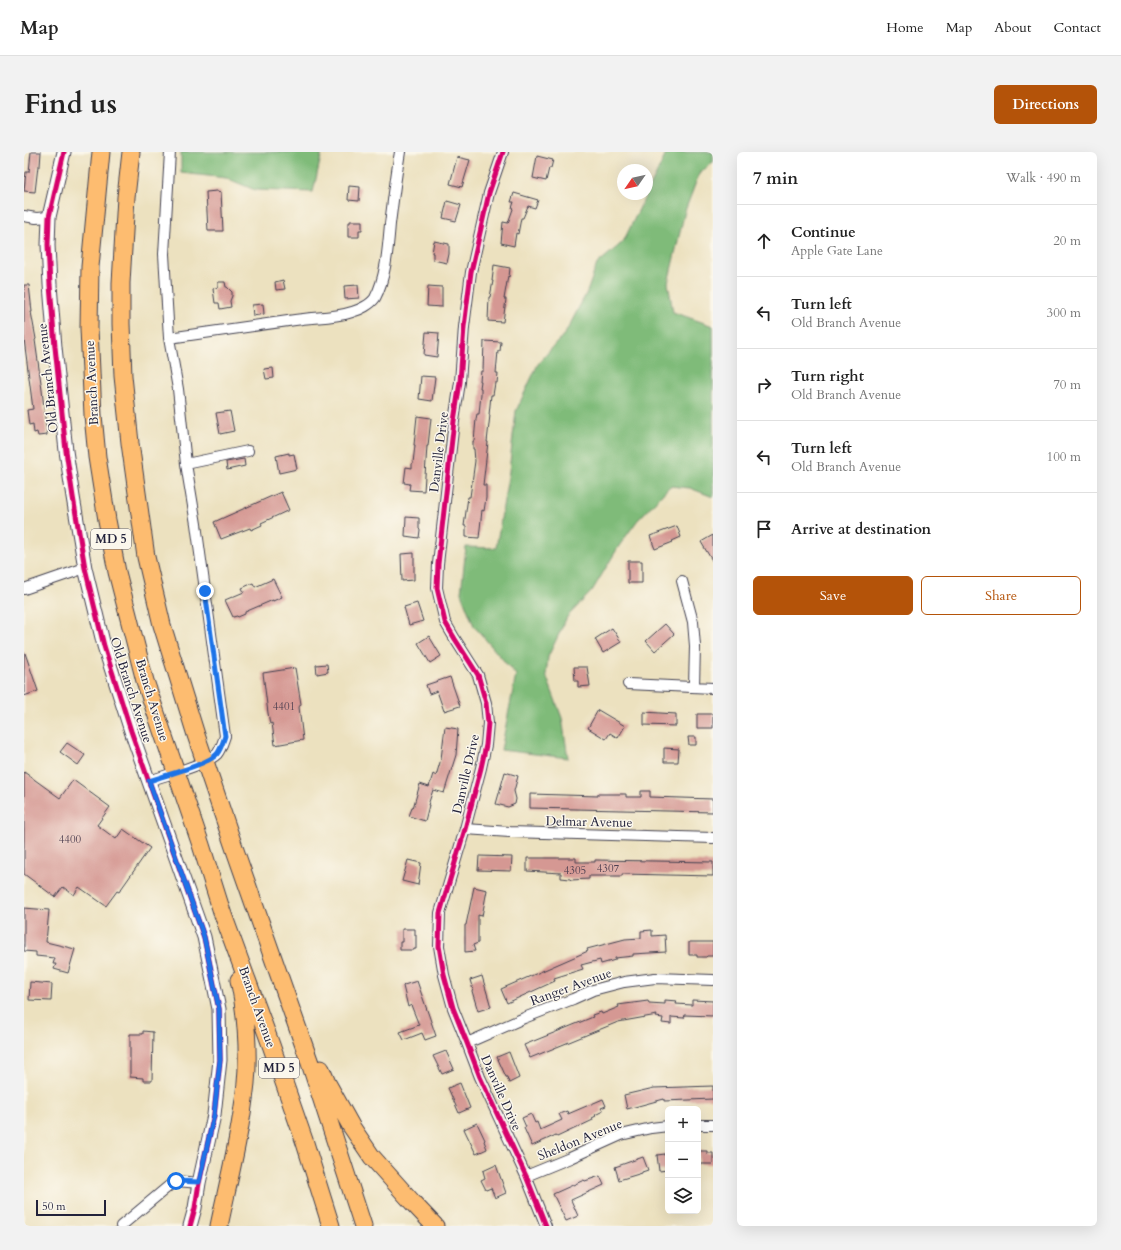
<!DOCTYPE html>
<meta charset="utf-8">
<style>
body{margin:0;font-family:Cardo,serif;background:#f2f2f2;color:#222}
.controls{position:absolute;right:12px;bottom:12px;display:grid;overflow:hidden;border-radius:6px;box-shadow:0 4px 16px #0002}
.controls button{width:36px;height:36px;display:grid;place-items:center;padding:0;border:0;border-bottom:1px solid #e0e0e0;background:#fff;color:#222;font:20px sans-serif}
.compass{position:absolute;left:593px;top:12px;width:36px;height:36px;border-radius:50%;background:#fff;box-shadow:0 4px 16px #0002;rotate:236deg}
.scale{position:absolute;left:12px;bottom:10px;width:70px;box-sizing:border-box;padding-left:4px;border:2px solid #22223b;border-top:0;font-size:11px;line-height:14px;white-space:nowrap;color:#22223b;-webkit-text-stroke:3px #fbf7ec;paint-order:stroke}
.stop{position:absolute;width:12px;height:12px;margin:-9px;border:3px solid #1a73e8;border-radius:50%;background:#fff}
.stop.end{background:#1a73e8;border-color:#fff;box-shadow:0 1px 4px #0008}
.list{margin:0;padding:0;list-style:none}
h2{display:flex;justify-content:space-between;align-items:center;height:52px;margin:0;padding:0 16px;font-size:17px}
h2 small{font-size:13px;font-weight:400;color:#767676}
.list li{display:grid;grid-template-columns:26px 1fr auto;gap:12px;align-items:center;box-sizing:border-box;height:72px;padding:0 16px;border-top:1px solid #e0e0e0}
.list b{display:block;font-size:15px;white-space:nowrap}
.list p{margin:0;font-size:13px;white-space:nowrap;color:#767676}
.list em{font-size:13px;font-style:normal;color:#767676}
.actions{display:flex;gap:8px;padding:12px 16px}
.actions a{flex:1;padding:9px 0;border:1px solid #b45309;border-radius:6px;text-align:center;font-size:14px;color:#b45309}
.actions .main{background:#b45309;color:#fff}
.icon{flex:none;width:22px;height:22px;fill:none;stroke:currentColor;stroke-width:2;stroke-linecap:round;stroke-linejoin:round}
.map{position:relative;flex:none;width:689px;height:1074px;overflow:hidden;border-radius:6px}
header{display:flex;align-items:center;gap:24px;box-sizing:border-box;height:56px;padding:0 20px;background:#fff;border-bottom:1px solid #e0e0e0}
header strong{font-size:19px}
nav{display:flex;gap:22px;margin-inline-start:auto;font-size:14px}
.intro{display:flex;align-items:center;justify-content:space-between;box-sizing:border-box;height:96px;padding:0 24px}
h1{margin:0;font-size:28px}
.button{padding:10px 18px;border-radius:6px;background:#b45309;color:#fff;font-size:14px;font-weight:700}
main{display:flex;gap:24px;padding:0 24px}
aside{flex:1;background:#fff;border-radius:6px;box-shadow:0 4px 16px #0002}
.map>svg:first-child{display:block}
</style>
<header>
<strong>Map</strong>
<nav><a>Home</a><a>Map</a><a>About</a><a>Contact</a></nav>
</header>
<div class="intro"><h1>Find us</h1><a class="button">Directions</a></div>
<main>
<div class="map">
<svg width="689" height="1074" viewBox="0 0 689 1074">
<rect width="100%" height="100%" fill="#fbf7ec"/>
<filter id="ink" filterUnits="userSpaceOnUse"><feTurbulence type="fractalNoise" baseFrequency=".025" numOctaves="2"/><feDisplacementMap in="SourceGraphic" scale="8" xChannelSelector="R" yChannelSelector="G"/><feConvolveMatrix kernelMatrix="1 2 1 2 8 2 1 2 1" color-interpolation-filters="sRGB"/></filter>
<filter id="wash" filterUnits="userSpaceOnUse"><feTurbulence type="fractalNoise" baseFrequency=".012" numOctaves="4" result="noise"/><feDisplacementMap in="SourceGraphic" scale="16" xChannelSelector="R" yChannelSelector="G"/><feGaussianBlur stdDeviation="0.9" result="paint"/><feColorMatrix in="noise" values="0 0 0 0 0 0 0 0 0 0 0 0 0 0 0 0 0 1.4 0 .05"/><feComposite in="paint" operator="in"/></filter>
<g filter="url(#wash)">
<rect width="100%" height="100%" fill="#ece1bf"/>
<path fill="#7fbb79" stroke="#506e5a" d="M157,0h141l-9,40 -58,-2 -29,-12 -45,-5z
M643,0h46v10l-14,12 -14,37 -17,72 5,29 40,14v171l-23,-9 -20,-2 -33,35 -18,25 -27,45 -25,26 -19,40 -2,18 16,43 6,40 -67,-8 15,-75 -42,-49 -13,-33 5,-46 30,1 13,-77 7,-60 22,-47 28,-32 21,-40 10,-28 26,-22z"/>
<g id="blocks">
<path fill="#d59893" d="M7,0h10l-1,14h-2l-3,26 -11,-1 2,-19h3z
M513,4l16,4 -2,8h-2l-3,13 -13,-3z
M433,5l13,3 -8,27 -12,-3z
M325,34l11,1 -1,14 -11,-1z
M193,39l4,1 2,39h-15l-2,-39z
M490,41l24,7 -3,8 -7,-2 -5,12h-2l-3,16 -2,-1 -2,13 -13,-3 2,-21 5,1 5,-14 -1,-1 2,-6h-3z
M423,49l14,4 -5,16 -13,-3z
M326,69h12v9h-3v7h-11v-14h2z
M410,89l15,3v10l-2,9 -14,-3v-7h-1z
M470,113l16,3 -1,9 -1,-1 -4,23h2l-3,23 -15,-1 1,-24h1l3,-16h-1z
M259,128l2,9 -9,1 -1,-8z
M194,130h7l1,5h1l5,5v4l-2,5 1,6 -11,2 -1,-6h-4l-2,-14 5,-2z
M0,133h5l3,27h-1l5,27 -1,1 7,50 5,45 -9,1 -1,-4 -3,1 -1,-9 -4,1 -2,-15 6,-1 -9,-70z
M334,133l1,13 -14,1 -1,-13z
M404,134l14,1v20l-15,-1z
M239,152l1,10 -11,2 -1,-11z
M402,180l13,1 -2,24 -13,-2z
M460,189l17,1 -1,9h-2l-2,22h2l-1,10h-2l-2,12h-2l-2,20h1l-3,27h1l-5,43h3v13l-2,13 -2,-1 -3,28 -13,-1v-11h-2l4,-29h2l5,-36 -1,-12h-1v-8h1l2,-22 1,-5h2l2,-20v-6h-1l1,-7h-1l1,-10h2z
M249,216l1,10 -8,1 -2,-10z
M397,224l14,1 -3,24 -13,-2z
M206,259l4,20 -14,3 -4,-21z
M393,264l14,2 -3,28h-1l-3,45 -15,-1 1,-6 -6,-1 2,-16 6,1v-5h1l2,-18h-1z
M265,301v2l5,-1 3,15 -18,4 -3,-17z
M220,307l1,7 -18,4 -1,-8z
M257,340l8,18 -28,13 1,2 -11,5 -1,-2 -29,11 -7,-17z
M382,365l13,1v11l1,1 -1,8 -14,-2z
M653,374l4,11 -9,4 1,1 -18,7 -5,-13z
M689,383v27l-12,-20z
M390,401v27l-12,1 -1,-27z
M604,409h14v22h-14z
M249,427l9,18 -9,4v-1l-28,12v2l-7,3 -1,-1 -4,1 -8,-17 19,-8 -2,-4 11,-5 2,4z
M393,451l6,18 -14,4 -5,-18z
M641,472l9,10 -19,17 -9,-10z
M588,476l9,14 -18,11 -8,-14z
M405,484l12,20 -11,7 -12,-20z
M0,501h1l13,38 -14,5z
M303,512l1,8 -11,2 -1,-9z
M550,515h13l3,19 -12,1v-6h-3z
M271,516l6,36 -2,3 4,33 -28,5 -3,-22 -2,1 -2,-11 -5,-40z
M426,525l10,29 -16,5 -7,-20 -8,3 -3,-9z
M574,558l27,16 -7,12 -8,-5 -4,6 -18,-11z
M620,560l32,2v12l-32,-1z
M673,562h16v14h-16z
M421,575l13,2 -2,26 -12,38 -11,-3 -5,15h1l-4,16 -16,-5 3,-8h1l7,-24 9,3 4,-13 3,2 5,-17z
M664,585h8v8h-7z
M43,591l18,12 -7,10 -18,-13z
M640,596l15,1 -1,13h-14z
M0,620l36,26 13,-18 37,27 -13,18 19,14 7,-10 27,19 -31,44 -2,-1 -11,15 -27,-19 -5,8 -11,-8 -8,10 -31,-23z
M481,620l13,4 -4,15 2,8 -1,5 -7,3 -12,-3z
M617,639h9v6l63,2v13l-183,-4v-14l68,2v-2h28v3h15z
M455,704l33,1 -1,14 -33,-1z
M503,706h49v4h19v-2l118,2v14l-91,-2v2h-33v3l-18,1 -1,-1 -9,-1v-5l-34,-2z
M384,708l13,3 -3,22 -16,-4z
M450,735l13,3 -5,26 -4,-1v28l-5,2 2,6 -10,1v-27h1z
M0,756l25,2 -3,32 29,7 -7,24 -14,-4 2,-5h-3l2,-6 -19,-2v-4l-12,-1z
M378,777h13v6h1v14h-2v1h-14v-8h2z
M628,778v6l13,-1 1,17 -33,2v2l-18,2v2l-14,4 -1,-4 -19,5 2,4 -29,9 1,3 -48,22 -6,-14 87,-38 -1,-2 38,-10 16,-1v-7z
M665,790h24v14h-6l-1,1h-9v-2h-8z
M458,824l9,31 -13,4 -6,-20 1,-1 -3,-10z
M393,829l19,55 -11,4 -3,-7 -18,7 -4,-8 19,-7 -8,-20 -3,2 -5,-21 1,-1z
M6,830l22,2 -1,17 -22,-1z
M641,848l12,1 -1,3 16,1v-5l21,1v15l-28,-1 -1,3 -13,-1v7l-9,-1 1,-5 -7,-1 1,-2 -39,7 -88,36 -6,-13 69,-28 -1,-2 9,-3 1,2 17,-7 -1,-2 30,-4 1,2 16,1z
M119,879l10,1 -1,49h-9v-3l-13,-1v-43h13z
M422,899l8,18 -12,5 -9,-18z
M485,900l10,26 -10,5 -2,-6h-1l-9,-20z
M436,931l10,25 -11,5 -11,-25z
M689,934v13l-49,2v-2l-37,10 -3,-14 30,-7z
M579,947l3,7 -5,2 2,3 -8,4 1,1 -4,2 1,2 -36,17 -1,-2 -24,11 -8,-18 2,-1 -4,-9 9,-4 4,9 2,-1 3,8 22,-10 -3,-6 8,-3 1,3z
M453,971l8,17 -1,1 3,8 -11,5 -12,-25z
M675,999h8v2h6v11h-14z
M641,1002l1,5 2,-1v12l-9,1 -2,-16z
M619,1005l5,13 -6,2v1l-23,7 -4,-13z
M472,1013l10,28 -11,5 -4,-10 -5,2 -5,-10 4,-2 -2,-7z
M576,1024l4,9 -33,15 7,16 -12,5 -13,-27 31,-14 1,1z"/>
</g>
</g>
<g filter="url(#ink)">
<use href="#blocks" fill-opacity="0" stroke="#403f4f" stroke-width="1"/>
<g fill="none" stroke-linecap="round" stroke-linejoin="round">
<g stroke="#403f4f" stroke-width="12">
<path id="minor" d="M479,0l-14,41 -18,79 -7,55 -4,55 -6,39 -16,143 -1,24 8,34 10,17 23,36 8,28 2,20 -2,22 -5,23 -16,61 -25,84 -1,33 5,29 9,33 14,35 13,34 46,99 20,50
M0,64l12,2 13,-1
M145,186c42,-6 84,-12 126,-18 19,-3 39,-2 57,-8 8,-2 19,-8 23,-14 11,-20 13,-51 15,-74 3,-24 6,-48 10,-72
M162,312l62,-13
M658,429l11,41 2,24 -1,41
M0,437l61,-21
M604,532l85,4
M125,629c16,-6 57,-16 68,-27 4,-5 6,-12 8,-18l-29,-212 -10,-60 -8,-75 -9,-51 -5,-84 6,-102
M441,677l45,3 203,6
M443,891l57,-25 49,-19 20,-9 31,-8 31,-4 58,2
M674,973h15
M502,1024l44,-18 51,-23 30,-7 17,-2
M97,1074l49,-41 7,-4 22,2"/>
</g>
<g stroke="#403f4f" stroke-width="15">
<path id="tertiary" d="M40,0l-15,65 -1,28 2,40 5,62 11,104 7,46 12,71 19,78 27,85 73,206 15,72 1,51 -6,55 -15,68 -4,25 -5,18"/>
</g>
<g stroke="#403f4f" stroke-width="19">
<path id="trunk" d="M77,0l-11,115 -1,61 4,87 4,42 10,63 10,52 28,109 56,164 21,67 49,133 34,98 26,83
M107,0l-5,45 -5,86v41l2,52 7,67 16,114 16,68 34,110 40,118 74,210 53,163
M297,917l6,14 24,43 21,31 42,47 21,22
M195,1074c10,-47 22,-95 27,-143 3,-30 0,-73 -7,-103"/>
</g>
<use href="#minor" stroke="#fff" stroke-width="10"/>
<use href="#tertiary" stroke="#fff" stroke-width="13"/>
<use href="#trunk" stroke="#fdbc6f" stroke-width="17"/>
<g stroke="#fbf7ec" stroke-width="8">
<path id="cycleway" d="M40,0l-15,65 -1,28 2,40 5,62 11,104 7,46 12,71 19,78 27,85 73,206 15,72 1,51 -6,55 -15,68 -4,25 -5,18
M479,0l-14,41 -18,79 -7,55 -4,55 -6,39 -16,143 -1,24 8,34 10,17 23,36 8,28 2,20 -2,22 -5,23 -16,61 -25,84 -1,33 5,29 9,33 14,35 13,34 46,99 20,50"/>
</g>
<use href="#cycleway" stroke="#d6006c" stroke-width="5"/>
</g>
</g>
<g fill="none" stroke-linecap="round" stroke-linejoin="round" filter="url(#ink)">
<path stroke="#1a73e8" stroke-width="5" d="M152,1029l23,1 15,-67 6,-55 -1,-51 -15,-72 -55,-156c16,-6 58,-16 68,-27 4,-5 6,-12 8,-18l-20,-145"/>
</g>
<g text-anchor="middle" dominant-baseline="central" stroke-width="3" stroke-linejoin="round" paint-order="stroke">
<g font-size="11" fill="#4f4051">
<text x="260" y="554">4401</text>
<text x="46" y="687">4400</text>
<text x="584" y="716">4307</text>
<text x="551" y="718">4305</text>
</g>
<g fill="#fbf7ec" stroke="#636270" stroke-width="1">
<rect x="67" y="377" width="40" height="20" rx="3"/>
<rect x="235" y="906" width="40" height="20" rx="3"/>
</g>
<g font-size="12" font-weight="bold" fill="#22223b">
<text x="87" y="387">MD 5</text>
<text x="255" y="916">MD 5</text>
</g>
<g font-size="13" fill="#22223b" stroke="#fbf7ec">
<text transform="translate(24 226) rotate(-96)">Old Branch Avenue</text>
<text transform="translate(68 231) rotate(-93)">Branch Avenue</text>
<text transform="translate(415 300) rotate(-83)">Danville Drive</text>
<text transform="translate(107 538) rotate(72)">Old Branch Avenue</text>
<text transform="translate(128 548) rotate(73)">Branch Avenue</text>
<text transform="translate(442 622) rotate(-77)">Danville Drive</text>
<text transform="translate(565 670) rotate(1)">Delmar Avenue</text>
<text transform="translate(547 835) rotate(-20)">Ranger Avenue</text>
<text transform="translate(233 855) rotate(70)">Branch Avenue</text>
<text transform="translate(477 941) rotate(66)">Danville Drive</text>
<text transform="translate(556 988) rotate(-22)">Sheldon Avenue</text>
</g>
</g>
</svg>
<div class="controls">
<button>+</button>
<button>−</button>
<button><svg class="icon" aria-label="layers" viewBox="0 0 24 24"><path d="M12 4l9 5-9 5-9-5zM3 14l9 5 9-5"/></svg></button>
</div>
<svg class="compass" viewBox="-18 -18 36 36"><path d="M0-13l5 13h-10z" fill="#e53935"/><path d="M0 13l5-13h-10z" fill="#767676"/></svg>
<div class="scale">50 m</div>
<div class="stop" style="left:152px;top:1029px"></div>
<div class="stop end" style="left:181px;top:439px"></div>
</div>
<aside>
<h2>7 min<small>Walk · 490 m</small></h2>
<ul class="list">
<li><svg class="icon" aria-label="ahead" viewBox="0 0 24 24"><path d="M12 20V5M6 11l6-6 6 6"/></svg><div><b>Continue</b><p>Apple Gate Lane</p></div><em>20 m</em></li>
<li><svg class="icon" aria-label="left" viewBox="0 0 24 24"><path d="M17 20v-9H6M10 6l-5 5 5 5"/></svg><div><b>Turn left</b><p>Old Branch Avenue</p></div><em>300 m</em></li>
<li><svg class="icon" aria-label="right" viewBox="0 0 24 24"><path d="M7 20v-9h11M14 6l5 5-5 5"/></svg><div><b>Turn right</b><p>Old Branch Avenue</p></div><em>70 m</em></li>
<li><svg class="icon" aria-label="left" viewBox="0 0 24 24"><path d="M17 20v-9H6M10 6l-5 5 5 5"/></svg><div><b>Turn left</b><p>Old Branch Avenue</p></div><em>100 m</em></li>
<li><svg class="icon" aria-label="arrive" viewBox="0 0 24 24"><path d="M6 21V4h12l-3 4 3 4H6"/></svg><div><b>Arrive at destination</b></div></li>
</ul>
<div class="actions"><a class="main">Save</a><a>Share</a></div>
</aside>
</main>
